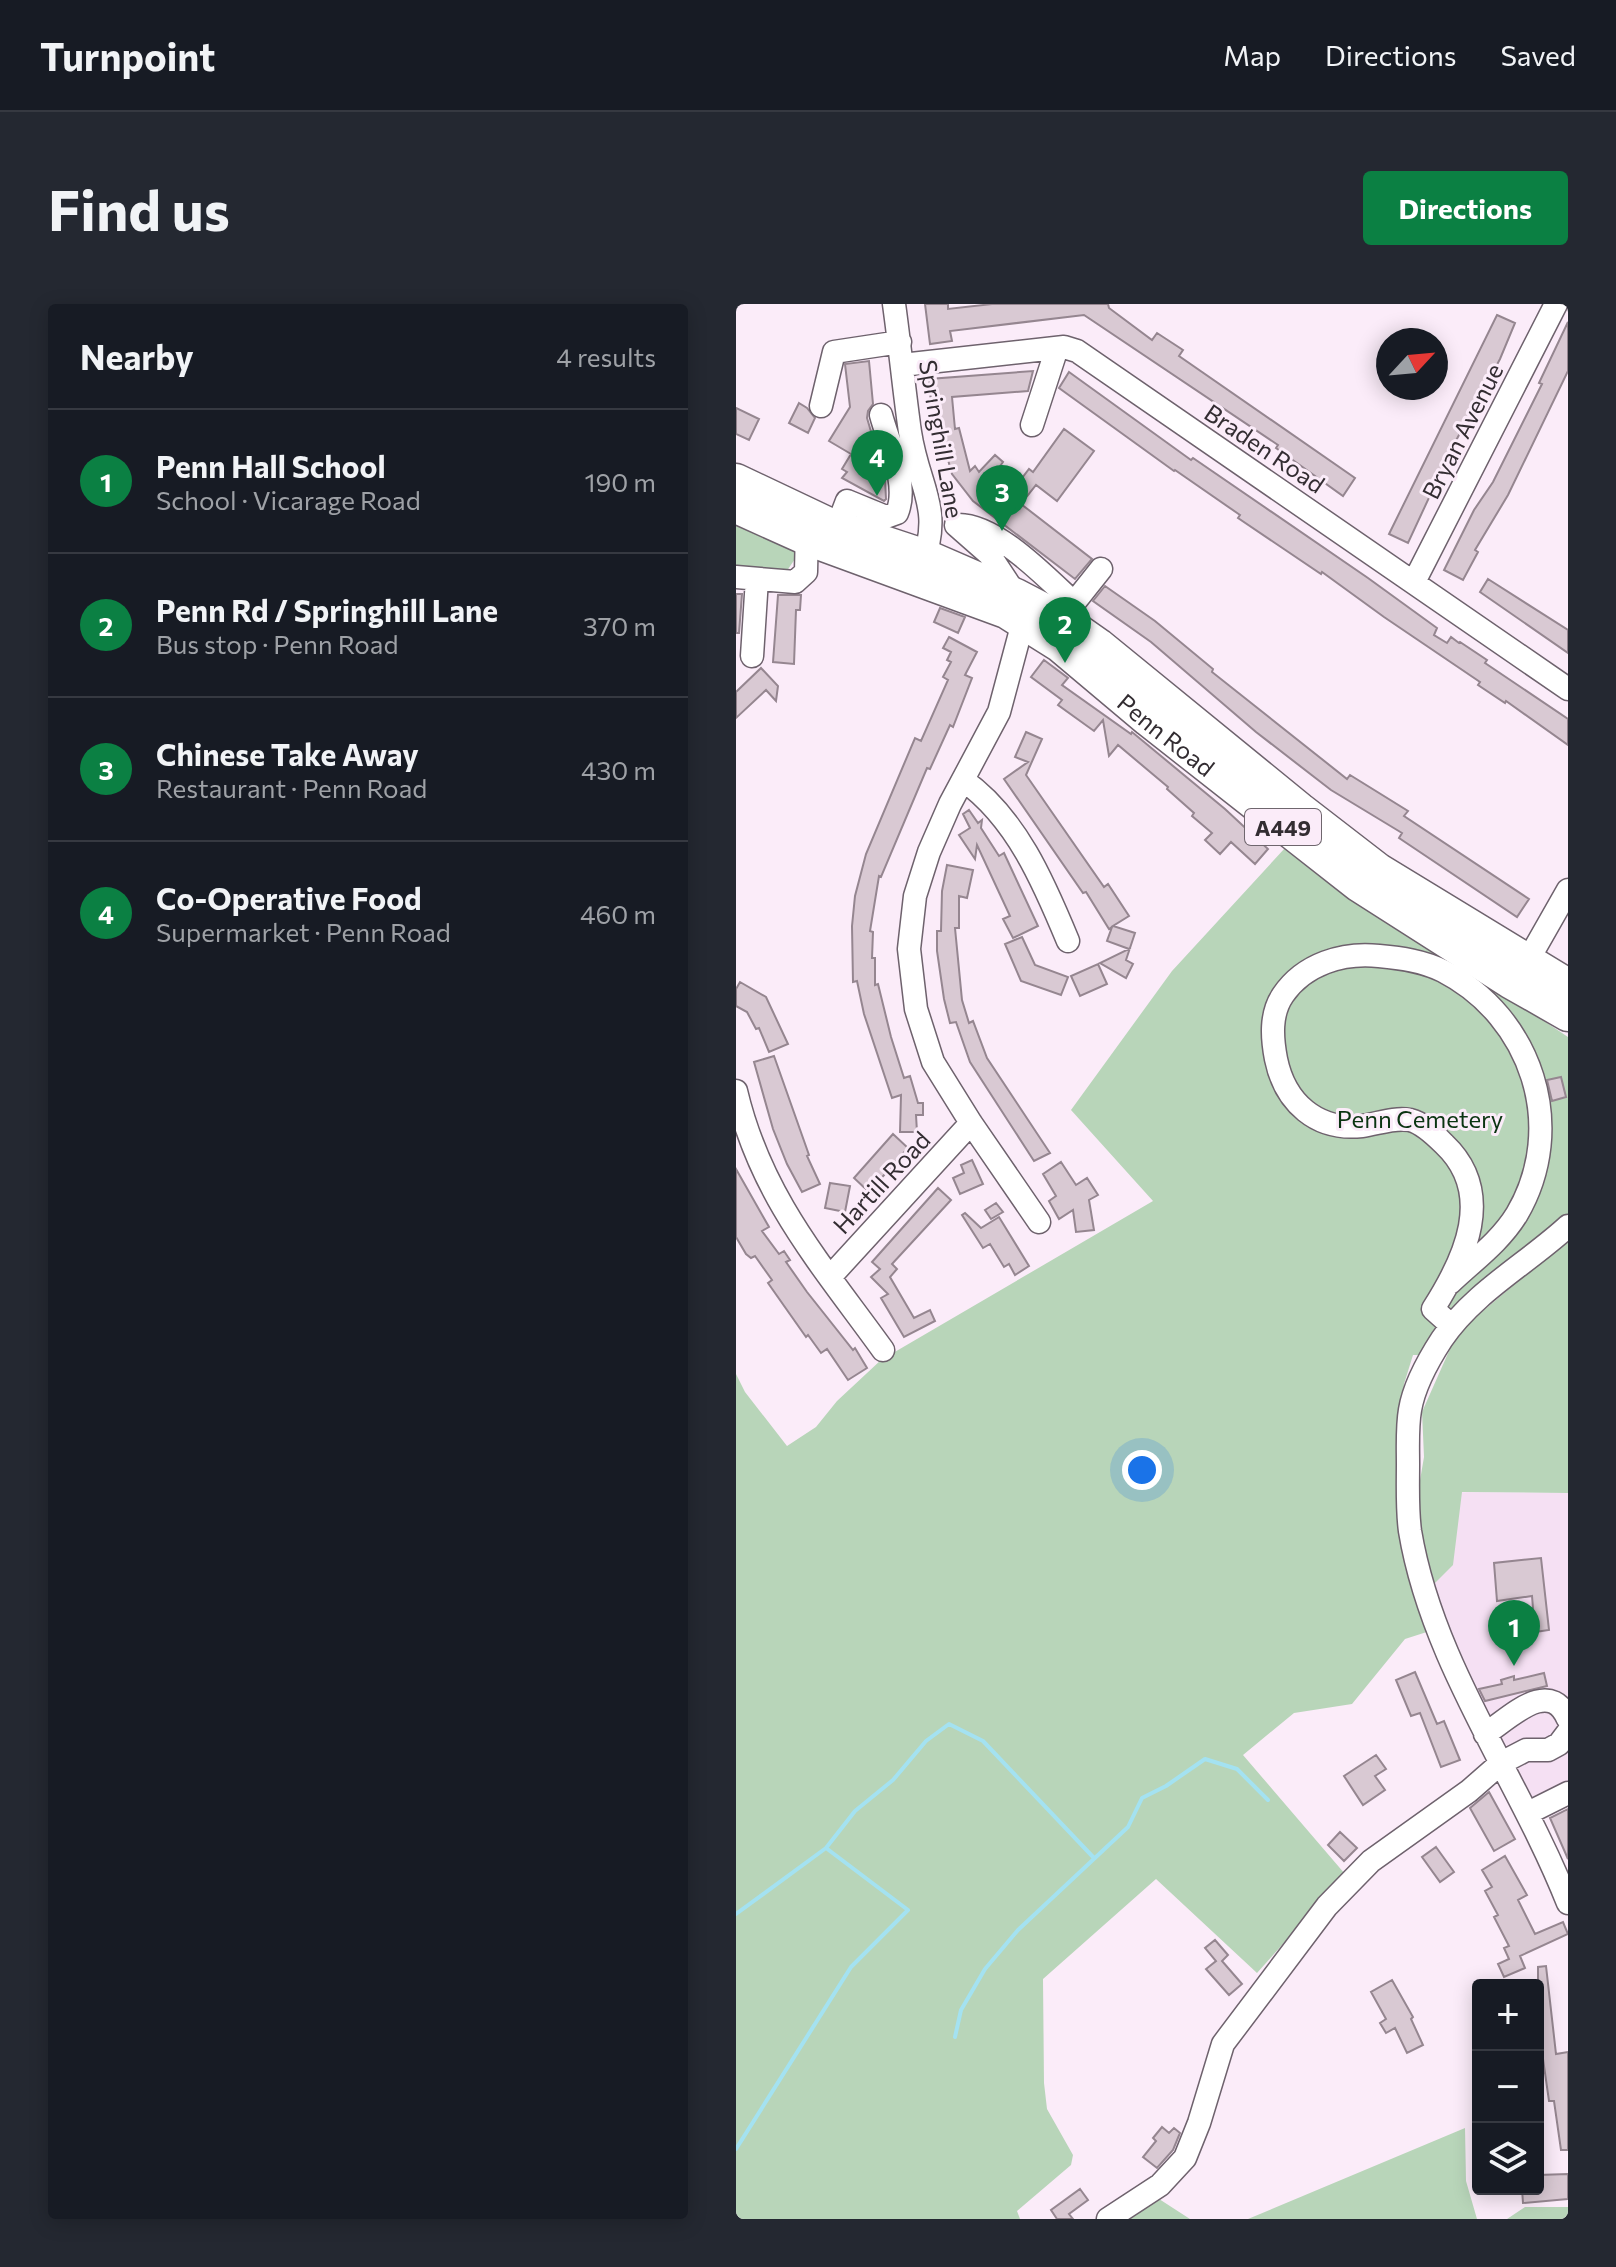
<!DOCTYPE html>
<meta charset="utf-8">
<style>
body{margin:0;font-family:Commissioner,sans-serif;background:#242831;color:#f1f3f6}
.controls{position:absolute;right:24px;bottom:24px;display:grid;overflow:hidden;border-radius:8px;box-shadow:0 4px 20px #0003}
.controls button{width:72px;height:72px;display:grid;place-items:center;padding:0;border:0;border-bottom:2px solid #363941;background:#171b24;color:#f1f3f6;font:40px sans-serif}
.compass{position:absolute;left:640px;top:24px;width:72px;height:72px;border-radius:50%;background:#171b24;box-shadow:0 4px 20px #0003;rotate:64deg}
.you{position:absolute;left:406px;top:1166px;width:28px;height:28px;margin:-20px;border:6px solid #fff;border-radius:50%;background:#1a73e8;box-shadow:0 0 0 12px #1a73e833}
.badge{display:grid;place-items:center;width:52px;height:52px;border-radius:50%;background:#0b8043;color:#fff;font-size:26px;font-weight:700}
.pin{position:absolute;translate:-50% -66px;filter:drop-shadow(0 2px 4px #0008)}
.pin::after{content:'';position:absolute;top:42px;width:28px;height:24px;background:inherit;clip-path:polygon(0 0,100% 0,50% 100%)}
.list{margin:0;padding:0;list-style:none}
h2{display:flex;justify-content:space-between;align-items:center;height:104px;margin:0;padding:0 32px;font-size:34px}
h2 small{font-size:26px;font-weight:400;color:#9ea1a6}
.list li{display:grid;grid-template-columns:52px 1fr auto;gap:24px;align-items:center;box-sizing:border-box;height:144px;padding:0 32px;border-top:2px solid #363941}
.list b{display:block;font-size:30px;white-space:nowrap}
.list p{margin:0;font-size:26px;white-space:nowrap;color:#9ea1a6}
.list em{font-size:26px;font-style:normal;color:#9ea1a6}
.icon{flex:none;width:44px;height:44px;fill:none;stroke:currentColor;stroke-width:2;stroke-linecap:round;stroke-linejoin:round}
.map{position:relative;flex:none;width:832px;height:1915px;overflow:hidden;border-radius:8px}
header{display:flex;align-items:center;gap:48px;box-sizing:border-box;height:112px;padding:0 40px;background:#171b24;border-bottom:2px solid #363941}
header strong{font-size:38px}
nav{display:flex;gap:44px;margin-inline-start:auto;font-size:28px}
.intro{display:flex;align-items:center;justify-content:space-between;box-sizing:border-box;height:192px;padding:0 48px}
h1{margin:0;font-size:56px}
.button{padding:20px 36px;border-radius:8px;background:#0b8043;color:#fff;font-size:28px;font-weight:700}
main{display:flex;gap:48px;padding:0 48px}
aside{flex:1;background:#171b24;border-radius:8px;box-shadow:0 4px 20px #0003}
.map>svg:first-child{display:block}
</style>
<header>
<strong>Turnpoint</strong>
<nav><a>Map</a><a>Directions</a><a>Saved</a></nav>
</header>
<div class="intro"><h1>Find us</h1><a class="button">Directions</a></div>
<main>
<aside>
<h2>Nearby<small>4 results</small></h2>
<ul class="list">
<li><span class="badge">1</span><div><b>Penn Hall School</b><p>School · Vicarage Road</p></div><em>190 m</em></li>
<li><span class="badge">2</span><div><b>Penn Rd / Springhill Lane</b><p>Bus stop · Penn Road</p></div><em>370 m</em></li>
<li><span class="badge">3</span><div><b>Chinese Take Away</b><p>Restaurant · Penn Road</p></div><em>430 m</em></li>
<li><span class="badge">4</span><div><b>Co-Operative Food</b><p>Supermarket · Penn Road</p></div><em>460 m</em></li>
</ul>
</aside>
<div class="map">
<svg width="832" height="1915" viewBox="0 0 832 1915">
<rect width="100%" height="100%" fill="#fbecf9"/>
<path fill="#f5e0f3" d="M682,1188l150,1v294l-37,17 -91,-187 -16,-57z"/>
<path fill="#b8d5b9" d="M0,218l68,24 -20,29 -48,-5z
M549,544l283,189v181l-140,137h-15l-9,29 -4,109 33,137 -28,9 -53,65 -58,9 -51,42 102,119 -88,99 -101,-94 -113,100 1,104 3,26 26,46 -2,10 -54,46 3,8h-284v-845l9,18 42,54 29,-19 21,-26 44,-41 272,-159 -82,-91 101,-139z
M832,935v254l-106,-1 -9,73 -22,22 -7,-27 -6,-68 6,-35 -2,-45 35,-79z
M729,1824l1,53 11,38h-229z
M420,1893l34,22h-71z
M789,1903h43v12h-61z"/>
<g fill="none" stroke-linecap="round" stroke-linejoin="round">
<path stroke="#a4e2f1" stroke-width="4" d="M90,1544l29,-37 38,-31 33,-39 23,-17 34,17 111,117
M0,1610l90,-66 82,62 -57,57 -115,182
M219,1733l6,-27 24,-41 33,-39 110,-103 14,-29 24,-12 39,-27 32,10 31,31"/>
</g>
<path fill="#d9c9d3" stroke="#958690" stroke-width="2" d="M189,0h23v5l44,-5h116l1,4 43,32 5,-7 26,17 -4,6 176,122 -12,18 -67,-48 2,-3 -194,-130 -134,16 2,10 -22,3z
M761,11l18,8 -15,36 -48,89 -44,95 -19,-9z
M832,18v49l-60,124 -33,55 3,2 -15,28 -19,-10 30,-60 19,-28 49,-98 -3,-1z
M133,57l4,43 -5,7 -1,7 18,61 1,20 -2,2 -42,-23 5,-6 -5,-3 9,-15 -22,-13 21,-34 -5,-43z
M297,67l-5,20 -76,6 3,32 4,-1 11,43 5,-5 4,6 16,-17 8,7 -13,18 19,15 20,-26 4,3 31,-43 30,22 -37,50 -21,-16 -15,19 71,55 -17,20 -102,-78 -21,-27 -16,-57h-4l-3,-38z
M333,68l122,88 2,-2 175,120 69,50 -3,7 13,8 4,-6 8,6 1,-1 27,18 -2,3 83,56v26l-62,-44 -1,2 -27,-18 2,-3 -96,-65 -62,-45 -1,2 -83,-56 2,-3 -65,-45 -1,1 -115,-83z
M63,99l8,5 8,10 -7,15 -19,-10z
M0,104l23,11 -10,21 -13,-6z
M752,275l80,51v23l-88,-61z
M369,282l50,35 58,48 -1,3 135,107 3,-4 58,36 -4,5 125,83 -12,18 -118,-79 3,-5 -71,-43 -75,-58 -105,-90 -58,-41z
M0,290h6l-3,39h-3z
M42,291h23l-1,15h-4l-2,54 -21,-2z
M204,304l25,9 -7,16 -24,-11z
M213,333l28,15 -12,23 7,3 -19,49 -3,-2 -20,44 -3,-1 -46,109 -2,-1 -9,55 3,1 -1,26h3v27l3,-1 13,53 13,41 6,-2 8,27h5v12h-7l1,17h-17l1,-37 -9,3 -28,-84 -7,-33 -4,1 -1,-56 3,-30 11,-42 49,-116 6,3 27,-61 -5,-3 8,-15 -4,-2 4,-8 -8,-4z
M308,356l24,18 -6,7 69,49 1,-2 93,77 43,40 -13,15 -24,-22 -11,12 -15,-14 7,-7 -20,-17 2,-3 -27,-24 1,-2 -50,-42 -9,11 -6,-36 -9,11 -36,-26 4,-5 -31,-23z
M25,364l17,18 -2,15 -10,-11 -30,28v-26z
M290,428l16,7 -16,36 78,112 4,-3 21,32 -16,10 22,7 -9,27 7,4 -7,14 -26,-15 29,-14 -22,-8 5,-14 -3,2 -23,-37 -3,1 -79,-114 24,-17 -13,-5z
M233,506l9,13 4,-3 -1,8 18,28 5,-3 34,73 -25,12 -10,-19 7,-3 -33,-71 -2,14 -16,-24 11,-7 -7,-14z
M211,561l26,5 -6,28 -8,-2v32h-4l7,72 7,23 4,-2 14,37 63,95 -16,8 -64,-99 -14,-40 -6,1 -6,-24 -7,-48v-20h4l1,-40z
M286,633l13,28 33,12 -7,18 -40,-14 -16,-37z
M362,660l9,20 -27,12 -9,-20z
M4,678l26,15 22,47 -19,8 -10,-24 -3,1 -9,-17 -11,-6v-17z
M38,752l35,99 -2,1 13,28 -18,8 -15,-28 -14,-35 -19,-67z
M825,773l5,20 -14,4 -5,-21z
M157,830l15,14 -39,44 -15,-14z
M236,856l11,24 -23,10 -7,-16 11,-5 -3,-8z
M325,858l15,23 11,-7 11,17 -9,5 5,30 -18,2 -3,-22 -14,9 -10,-18 7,-5 -13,-22z
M0,865l33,58 -7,4 17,23 5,-3 6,9 -4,2 21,30 46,58 2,-2 12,20 -19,12 -21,-31 -6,4 -13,-18 -2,2 -38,-54 4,-3 -17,-24 -4,2 -5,-4 -10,-17z
M94,879l20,3 -5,26 -20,-4z
M202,884l13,12 -59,64 5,5 -7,8 24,41 16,-8 5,11 -31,16 -23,-39 7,-4 -17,-17 9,-8 -8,-7z
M260,899l7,9 -12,7 -6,-9z
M229,909l16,15 18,-11 30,49 -14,9 -6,-11 -5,3 -14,-23 -7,4 -21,-33z
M805,1254l8,72 -14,2 -3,-36 -35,5 -3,-38z
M679,1368l22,52 7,-3 16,39 -19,7 -21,-54 -9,3 -15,-36z
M808,1369l3,13 -62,15 -6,-12 23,-5 -1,-4 13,-4v4z
M640,1451l10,14 -11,7 10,14 -22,15 -19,-29z
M753,1488l26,47 -21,12 -24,-43z
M832,1505v50l-18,-41z
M604,1528l17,16 -13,13 -16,-16z
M700,1543l18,25 -14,10 -18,-25z
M769,1552l22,39 -9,5 17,34 28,-12 5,12 -48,22 5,12 -21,9 -6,-13 11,-5 -5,-11 5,-2 -15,-29 4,-2 -13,-24 7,-4 -10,-17z
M479,1636l13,15 -6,6 20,23 -13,11 -23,-26 10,-8 -11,-13z
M810,1662l10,88 12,-2v98h-7l-7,-49h-5l-7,-49 -4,1v-86z
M656,1676l21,37 -2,2 12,26 -16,8 -12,-25 -9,5 -6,-10 6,-4 -15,-27z
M426,1823l7,6 5,-5 6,5 -7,17 -16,18 -14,-11 13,-16 -3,-3z
M832,1870v25l-45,4 -1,-14h16v-14z
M344,1885l8,11 -19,14 4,5h-16l-6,-9z"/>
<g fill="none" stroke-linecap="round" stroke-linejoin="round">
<g stroke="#6e626d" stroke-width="25">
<path id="minor" d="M158,0c6,43 10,86 16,128 9,59 34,74 11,137
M166,61l162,-18 13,4 491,338
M85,102l13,-54 66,-10
M296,121l25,-77
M220,221c38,-3 91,53 118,78l-12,16
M220,221l33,29 27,41
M101,223l10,-26 39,16 11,-4c12,-29 -8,-68 -16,-98
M0,273l59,5 11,-10 1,-44
M678,278l142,-278
M338,299l27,-34
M287,318l-24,90 -49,92 -21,48 -14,44 -6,53 7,60 17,53 38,61 68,99
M16,352l5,-77
M227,476c53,37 81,103 105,161
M791,658l41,-72
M0,787c25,106 85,173 147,259
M832,922c-40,37 -94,66 -126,113 -13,20 -28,47 -32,71 -3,17 -2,37 -2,54 0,22 -1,45 2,67 22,133 109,248 158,372
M94,973l141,-154
M714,979c23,-22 50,-41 67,-69 51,-87 15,-197 -74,-243 -20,-10 -42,-13 -64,-15 -36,-4 -75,8 -96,39 -13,19 -11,43 -7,64 9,44 41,72 86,67 15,-2 32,-9 48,-6 13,3 25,15 34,24 52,49 21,115 -11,165l19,17
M749,1430c24,-15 64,-58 83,-15
M792,1509l40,-20
M372,1915l52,-34 25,-27 14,-35 24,-79 104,-138 44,-45 98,-70 32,-28 25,-13h22l11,-6 9,-12"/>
</g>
<g stroke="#6e626d" stroke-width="35">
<g id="highway">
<path d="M0,176l93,44 97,32 90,39 46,24 37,26 201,164 79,61 189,115"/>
<path id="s1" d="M0,203l71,32 199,73 54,34 88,74 210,165 152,97 58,33"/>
</g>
</g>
<use href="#minor" stroke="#fff" stroke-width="22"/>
<use href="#highway" stroke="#fff" stroke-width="32"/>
</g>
<g text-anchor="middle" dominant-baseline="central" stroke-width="6" stroke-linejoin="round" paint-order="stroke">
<rect fill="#fbecf9" stroke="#6f666e" stroke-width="2" x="509" y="505" width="76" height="36" rx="6"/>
<g font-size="22" font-weight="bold" fill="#332d32">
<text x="547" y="523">A449</text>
</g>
<g font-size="24" fill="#332d32" stroke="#fbecf9">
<text transform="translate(726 127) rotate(-63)">Bryan Avenue</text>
<text transform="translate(206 135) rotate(80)">Springhill Lane</text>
<text transform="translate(529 144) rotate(34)">Braden Road</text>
<text stroke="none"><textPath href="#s1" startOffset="492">Penn Road</textPath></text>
<text transform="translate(145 878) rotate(-47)">Hartill Road</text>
</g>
<g font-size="24" fill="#0a3411" stroke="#fbecf9">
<text x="684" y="814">Penn Cemetery</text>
</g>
</g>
</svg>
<div class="controls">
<button>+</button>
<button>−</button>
<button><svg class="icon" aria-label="layers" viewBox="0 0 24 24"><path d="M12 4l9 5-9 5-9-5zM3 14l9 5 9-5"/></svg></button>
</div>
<svg class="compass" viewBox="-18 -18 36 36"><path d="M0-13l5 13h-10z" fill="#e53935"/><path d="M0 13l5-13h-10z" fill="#9ea1a6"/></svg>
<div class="you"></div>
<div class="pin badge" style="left:778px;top:1362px">1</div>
<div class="pin badge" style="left:329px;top:359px">2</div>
<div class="pin badge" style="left:266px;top:227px">3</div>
<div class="pin badge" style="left:141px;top:192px">4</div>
</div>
</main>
